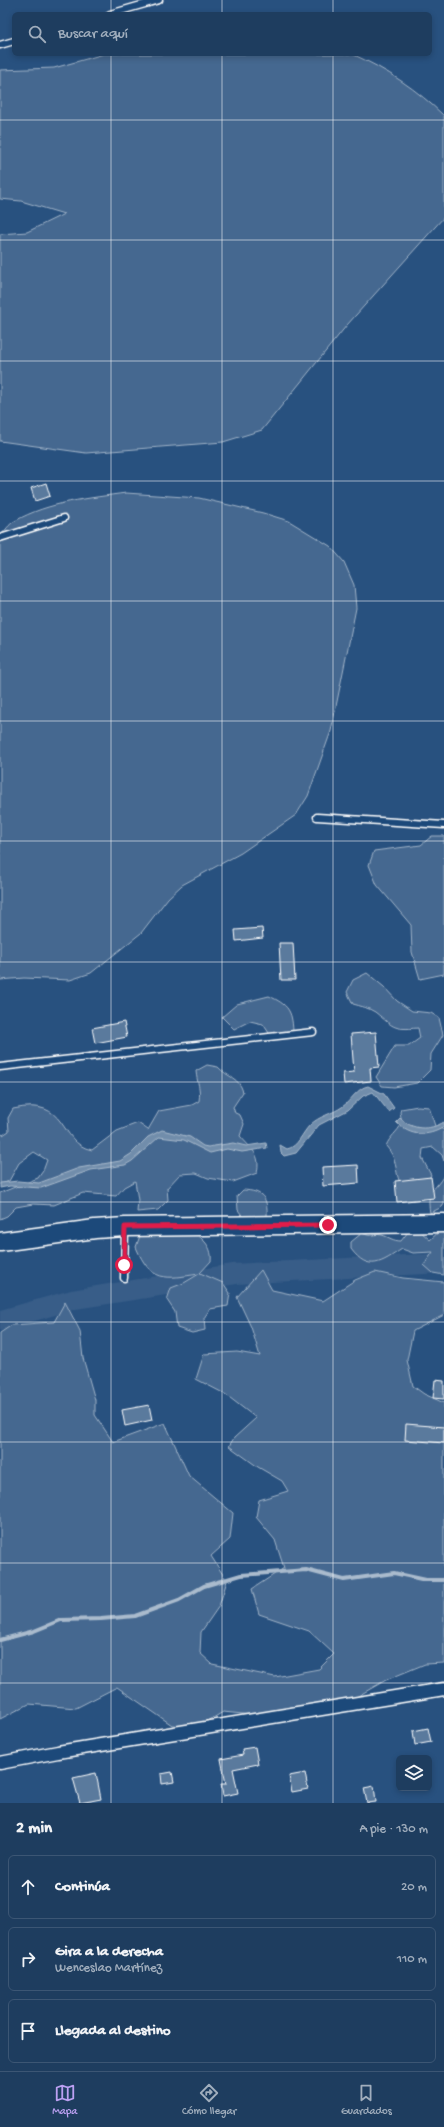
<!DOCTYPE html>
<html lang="es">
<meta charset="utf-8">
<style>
body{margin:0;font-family:"Gochi Hand",sans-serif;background:#2b4868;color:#f1f3f6}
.controls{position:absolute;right:12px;bottom:12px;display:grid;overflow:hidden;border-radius:6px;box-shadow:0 2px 6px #0003}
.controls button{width:36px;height:36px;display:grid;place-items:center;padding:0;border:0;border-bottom:1px solid #3c5674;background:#1e3d5f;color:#f1f3f6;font:20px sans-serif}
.stop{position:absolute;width:12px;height:12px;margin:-9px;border:3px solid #e11d48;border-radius:50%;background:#fff}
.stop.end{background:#e11d48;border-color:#fff;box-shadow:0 1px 4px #0008}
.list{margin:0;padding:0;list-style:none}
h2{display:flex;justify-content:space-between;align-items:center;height:52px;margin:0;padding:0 16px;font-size:17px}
h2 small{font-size:13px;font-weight:400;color:#a1aebd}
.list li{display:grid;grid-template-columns:26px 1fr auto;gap:12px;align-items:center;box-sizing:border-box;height:64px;margin:0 8px 8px;padding:0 8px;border:1px solid #3c5674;border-radius:6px}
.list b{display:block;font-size:15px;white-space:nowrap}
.list p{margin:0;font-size:13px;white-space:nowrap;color:#a1aebd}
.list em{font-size:13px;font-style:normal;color:#a1aebd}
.icon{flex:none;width:22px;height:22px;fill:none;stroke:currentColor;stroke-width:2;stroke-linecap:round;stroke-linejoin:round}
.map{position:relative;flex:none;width:444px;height:1803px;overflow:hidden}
.search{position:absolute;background:#1e3d5f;box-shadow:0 2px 6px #0003;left:12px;right:12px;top:12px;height:44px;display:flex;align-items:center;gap:10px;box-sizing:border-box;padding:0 14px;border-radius:6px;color:#a1aebd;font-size:15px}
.sheet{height:268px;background:#1e3d5f}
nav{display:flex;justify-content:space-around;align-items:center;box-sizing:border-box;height:56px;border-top:1px solid #3c5674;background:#1e3d5f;font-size:11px;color:#a1aebd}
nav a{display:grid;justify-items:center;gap:2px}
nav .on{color:#bca0f2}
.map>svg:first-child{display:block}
</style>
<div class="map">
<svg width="444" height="1803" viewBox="0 0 444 1803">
<rect width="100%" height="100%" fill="#28517f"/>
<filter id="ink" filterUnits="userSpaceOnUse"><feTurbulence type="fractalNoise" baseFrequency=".025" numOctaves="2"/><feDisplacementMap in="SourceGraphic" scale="8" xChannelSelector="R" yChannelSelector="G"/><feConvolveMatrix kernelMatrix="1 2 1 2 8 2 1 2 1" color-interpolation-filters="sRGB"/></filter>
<g filter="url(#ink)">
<path fill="#375d88" d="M444,1253v20l-207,11 -161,25 -76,22v-21l71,-20 161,-26z"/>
<path fill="#446890" stroke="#a2b4c8" d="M104,54h248c34,15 66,36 92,62v101l-97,108 -85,105 -39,12 -137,11 -86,-12v-207l27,-2 37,-18 -43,-13 -21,-2v-129l54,-2z
M126,493l73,5 64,15 26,8 41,25 14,16 10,23 2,23 -25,123 -23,65 -12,19 -55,38 -59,32 -14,13 -27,35 -50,40 -21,7 -46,-2 -24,2v-444c5,-5 9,-12 15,-15 33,-19 75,-23 111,-28z
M432,836h12v138l-24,5 -8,-27 -1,-27 -34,-40 -8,-20 5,-14 47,-6z
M367,973l17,14 13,14 15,10 19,2 8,5 4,17 -12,19 -1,16 -13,13 -23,4 -12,-1 -6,-9 19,-31h14l11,-8 -2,-10c-26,2 -24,-1 -43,-16 -6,-4 -15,-6 -22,-8l-6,-12 6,-12z
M269,996c19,9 23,14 24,35l-20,8 -10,-15 -13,-3 -16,8 -12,-12 15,-13z
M207,1065l11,2c10,11 21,10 25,25l-10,15 2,6 5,2 4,9 -4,12c12,14 21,18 17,37l-24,9 -25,-4 -12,-5 -16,1 -13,14 1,12 -10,10 -21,2 1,-12 -3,-19 -11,6 -8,9 -33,-3 -29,12 -21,-1 -17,3 -9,9 -7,3v-26l38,-15 5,-7 4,-11 -13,-8 -15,11 -10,18 -9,4v-52l3,2 6,-4 -1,-13 5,-9c57,-13 44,34 79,41l25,-19 21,-8 10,7 11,-19 33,-6 7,-4c2,-13 -2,-18 -3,-30z
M418,1106l11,1 6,19 9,4v31l-2,-6 -9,-8 -10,2 -1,9 9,17 -6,10 -22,3c-10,-15 -3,-26 -17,-42 4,-10 11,-13 16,-23l-2,-11 1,-3z
M444,1175v29l-2,3 -12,6c-4,-25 4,-20 14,-38z
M243,1190c19,1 25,7 24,26l-3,4 -19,-1 -7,-9 -1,-14z
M186,1227c13,9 27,17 25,34l-11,12 23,10 7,10 -2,13 -18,3 -6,9 1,12 -13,3 -15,-5 -2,-16 -8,-12 4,-12 13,-5 15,-9c-34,5 -48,9 -63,-27l6,-17z
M442,1229l2,3v43l-11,-2 -9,-8 9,-13 -20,1 -11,-4c-20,13 -33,24 -51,0v-7l11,-9c10,5 11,0 20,2 7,2 11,6 19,6l7,-9 12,-1 10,9z
M261,1270l11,20 51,11 32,-21 20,-8 28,6 41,4v33l-31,16 -6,29 6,26 11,8 20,9v260l-19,1 -39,16 -58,33 -46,5 -59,-6 -25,15 -26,-2 -55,-38 -41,21 -47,-4 -29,15v-386l12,-8 42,-3 11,-20 15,29 3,27 12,42v15l18,27 52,-19 24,53 44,37 -3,26 -19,17 16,25 -8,25 -18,26 -1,21 12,11 63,13 44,-8 15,-15 -25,-23 -50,-17 -7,-25 32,-21 -9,-28 -19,-23 3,-17 29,-9 -6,-10 -24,-14 -29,-21 5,-8 22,-20 -31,-24 -29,-15 8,-25 33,-2 23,4 -9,-29 -14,-30z"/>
<path fill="#718dab" stroke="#aabbcd" d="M368,1086l16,8 10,14 -5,4 -16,-20 -10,4 -15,14 -29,15 -23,28 -12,3 -3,-3 -1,-8 7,4c11,-2 15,-16 23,-24 9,-9 22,-11 32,-18 9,-6 15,-19 26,-21z
M400,1118c12,12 29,13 44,4v5c-16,10 -34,10 -48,-5z
M162,1130l28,7 13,9 5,1 25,-4 13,3 20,-3 1,5 -25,4 -15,-3 -17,4 -26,-13 -25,-3 -27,24 -7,4 -34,5 -50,18 -31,-2 -10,2v-5l18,-2 21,2 40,-15 41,-7 11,-7 17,-17z"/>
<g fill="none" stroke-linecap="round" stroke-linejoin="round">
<path stroke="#aabbcd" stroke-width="4" d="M0,1640l34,-9 27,-11 40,-1 34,-3 44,-16 25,-14 37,-11 65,-5 38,10 50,-7 32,7h18"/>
</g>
<path fill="#5a7a9d" stroke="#fff" d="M46,483l4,13 -15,5 -4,-13z
M262,928l1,10 -27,3 -1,-11z
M279,943h14l2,37h-14z
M124,1022l3,15 -32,6 -3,-15z
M376,1032l3,35 -9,1 1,13 -27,3 -1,-11 11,-1 -3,-38z
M358,1165l1,18 -36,3 -1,-19z
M431,1177l3,21 -37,4 -2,-21z
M435,1380l9,1v18l-11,-1z
M149,1405l3,15 -27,6 -3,-16z
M406,1424l38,3v16l-39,-3z
M428,1728l3,14 -16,3 -2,-14z
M255,1747l3,17 -25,5 5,24 -15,3 -2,-12h5l-5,-25 22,-4 -1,-6z
M172,1772l2,10 -12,2 -1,-10z
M96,1773l5,26 -21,4 -7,-25z
M305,1773l3,16 -16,3 -3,-16z
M374,1786l2,16 -9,1 -3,-15z"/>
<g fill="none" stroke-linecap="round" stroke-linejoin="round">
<g stroke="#fff" stroke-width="9">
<path id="service" d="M110,14l49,-14
M0,45l14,-4
M0,538l64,-20
M317,817l127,8
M0,1067l313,-35
M124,1278l1,-48"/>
</g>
<g stroke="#fff" stroke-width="15">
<path id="minor" d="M0,1763l58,-11 386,-63"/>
</g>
<g stroke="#fff" stroke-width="21">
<path id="secondary" d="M0,1242l95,-13 30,-2 319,-4"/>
</g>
<use href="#service" stroke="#1f4a7a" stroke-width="6"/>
<use href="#minor" stroke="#1f4a7a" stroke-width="12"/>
<use href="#secondary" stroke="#1f4a7a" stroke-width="18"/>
</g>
</g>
<g fill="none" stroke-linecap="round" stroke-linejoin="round" filter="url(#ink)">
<path stroke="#e11d48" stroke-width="5" d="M124,1265l1,-38 203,-2"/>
</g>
<path fill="none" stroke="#fff" stroke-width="1" stroke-opacity="0.55" d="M111,0v14M222,0v14M333,0v14M111,54v1749M222,54v1749M333,54v1749M0,120h444M0,240h444M0,361h444M0,481h444M0,601h444M0,721h444M0,841h444M0,962h444M0,1082h444M0,1202h444M0,1322h444M0,1442h444M0,1563h444M0,1683h444"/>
</svg>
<div class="controls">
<button><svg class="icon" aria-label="layers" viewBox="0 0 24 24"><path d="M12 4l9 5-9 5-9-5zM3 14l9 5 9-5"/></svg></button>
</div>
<div class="stop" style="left:124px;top:1265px"></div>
<div class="stop end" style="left:328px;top:1225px"></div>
<div class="search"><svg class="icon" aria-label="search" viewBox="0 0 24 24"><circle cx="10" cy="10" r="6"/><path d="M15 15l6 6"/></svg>Buscar aquí</div>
</div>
<section class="sheet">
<h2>2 min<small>A pie · 130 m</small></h2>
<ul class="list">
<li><svg class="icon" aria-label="ahead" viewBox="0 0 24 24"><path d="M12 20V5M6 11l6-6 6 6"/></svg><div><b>Continúa</b></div><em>20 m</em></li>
<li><svg class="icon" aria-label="right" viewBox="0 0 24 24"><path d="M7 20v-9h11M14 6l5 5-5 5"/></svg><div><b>Gira a la derecha</b><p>Wenceslao Martínez</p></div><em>110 m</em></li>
<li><svg class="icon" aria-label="arrive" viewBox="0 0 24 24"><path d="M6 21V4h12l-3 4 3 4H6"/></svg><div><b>Llegada al destino</b></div></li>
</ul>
</section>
<nav>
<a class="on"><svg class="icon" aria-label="map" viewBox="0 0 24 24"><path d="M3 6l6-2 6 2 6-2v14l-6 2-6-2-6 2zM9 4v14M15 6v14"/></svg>Mapa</a>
<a><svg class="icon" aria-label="directions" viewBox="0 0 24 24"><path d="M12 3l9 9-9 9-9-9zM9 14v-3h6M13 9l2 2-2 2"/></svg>Cómo llegar</a>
<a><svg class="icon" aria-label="saved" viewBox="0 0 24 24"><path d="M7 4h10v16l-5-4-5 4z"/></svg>Guardados</a>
</nav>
